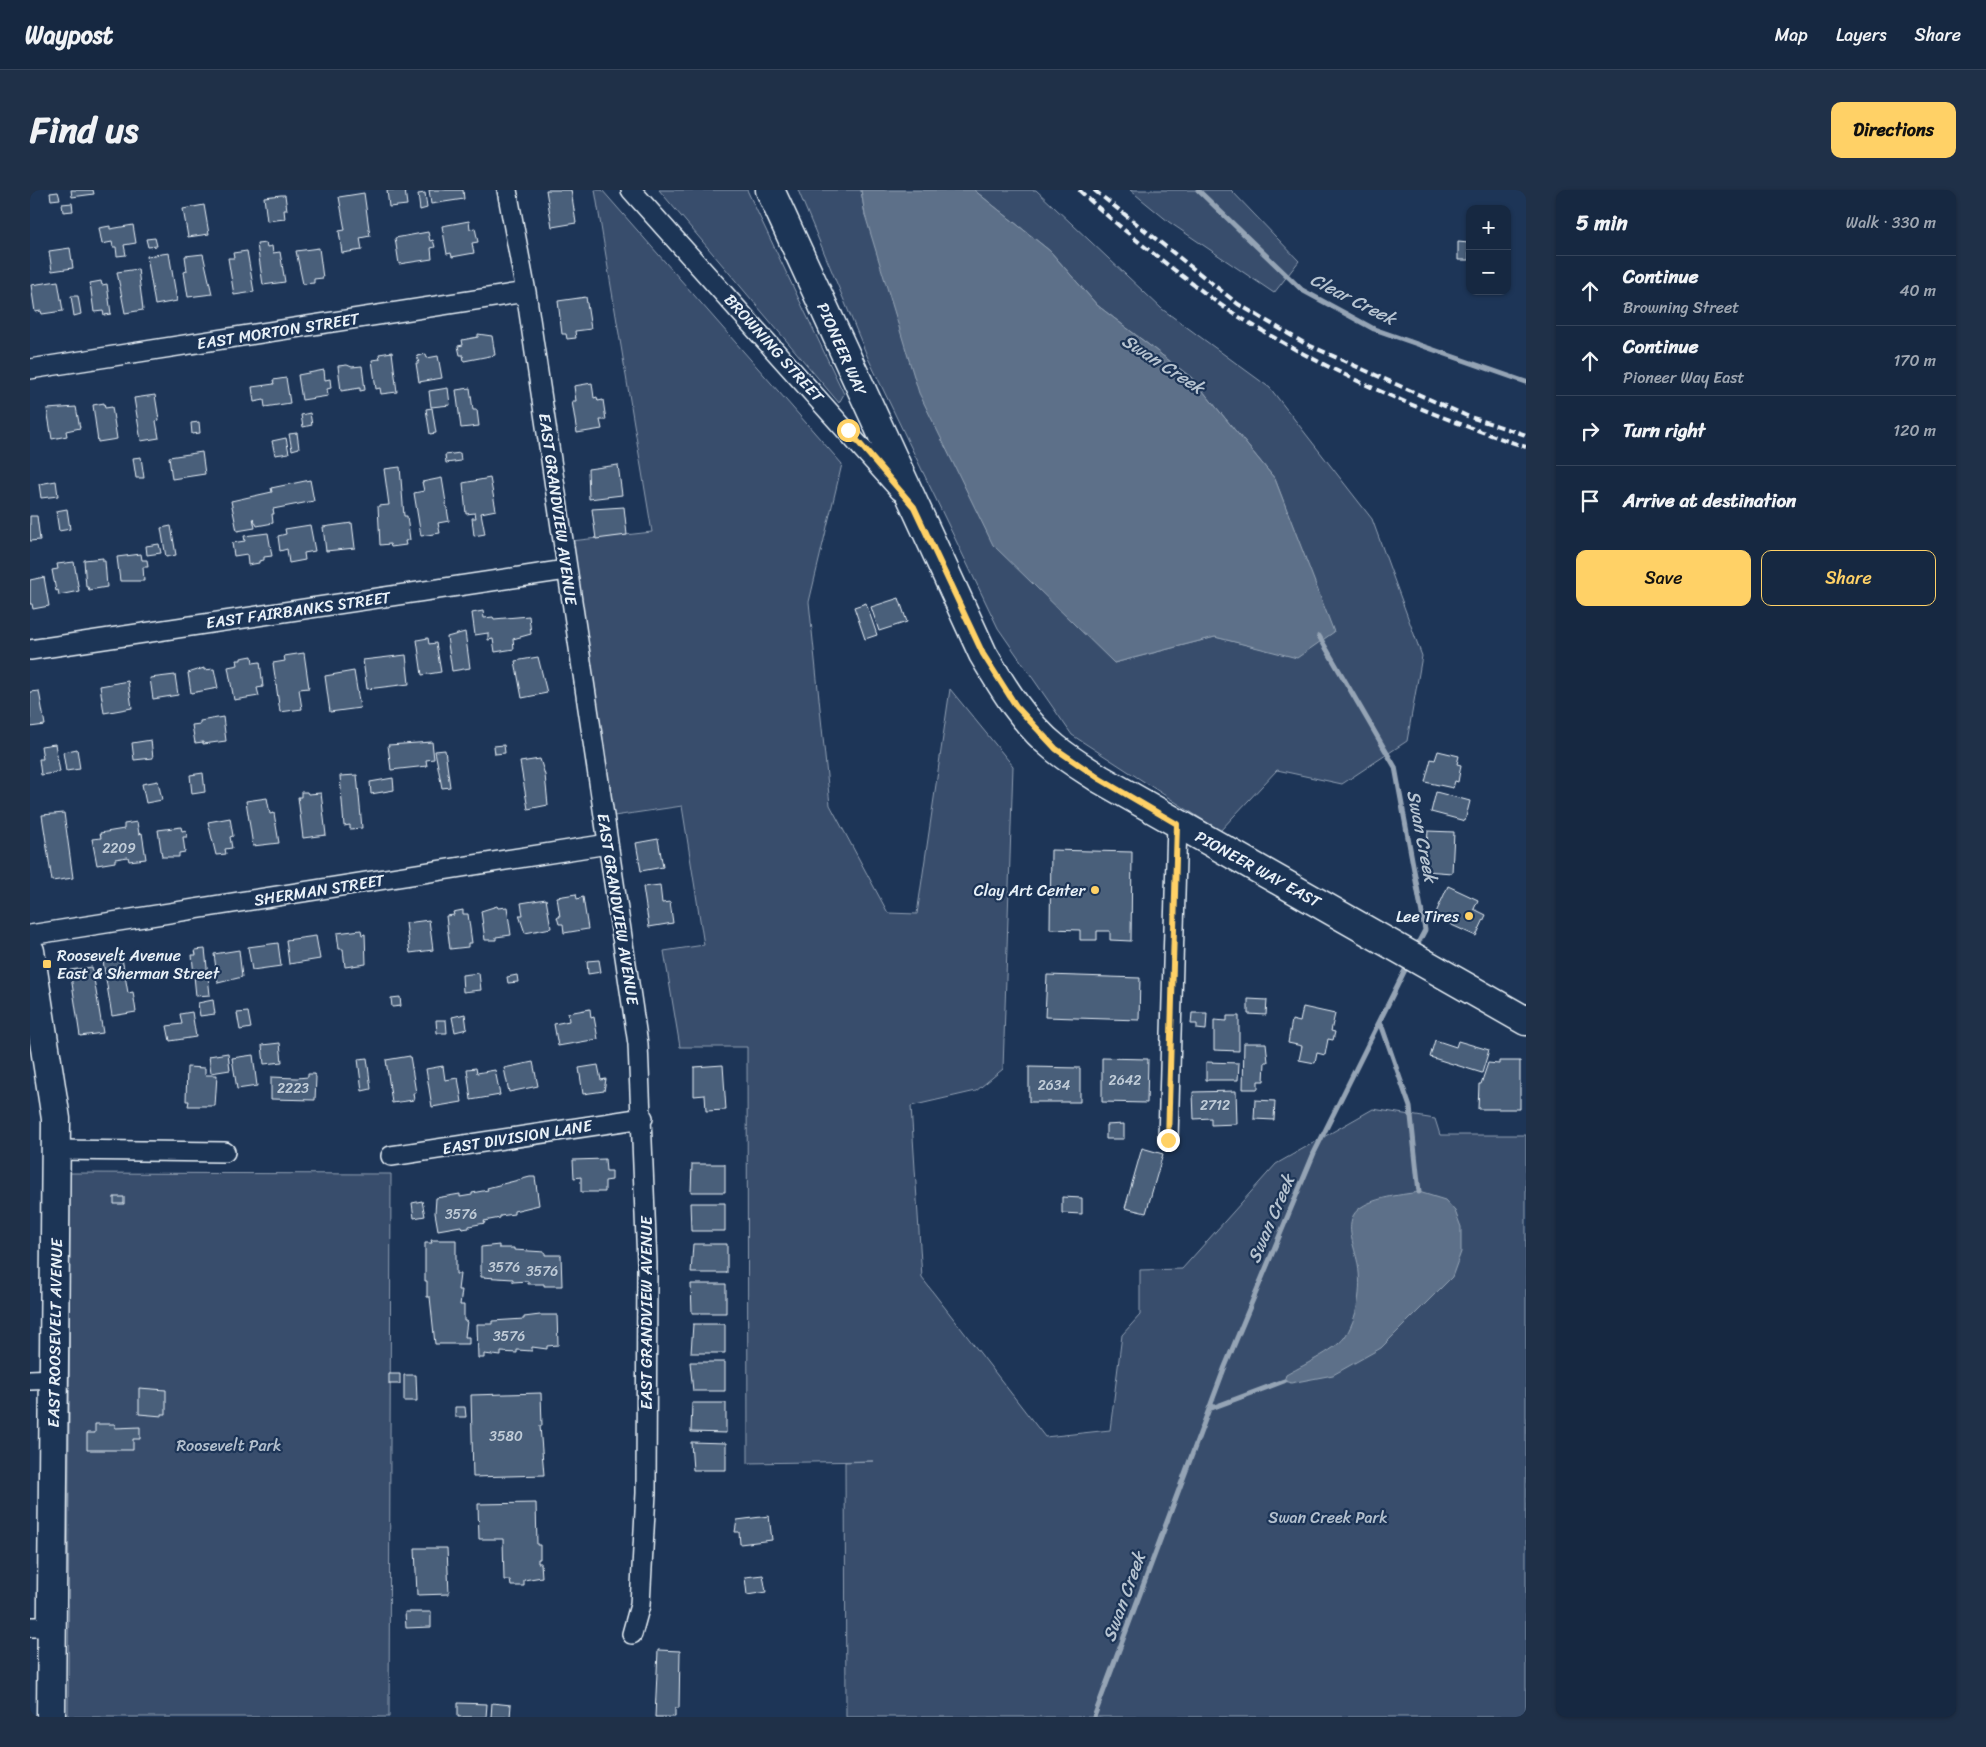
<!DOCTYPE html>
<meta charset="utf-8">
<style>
body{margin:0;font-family:Sriracha,sans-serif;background:#1f3048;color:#f1f3f6}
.controls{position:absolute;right:15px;top:15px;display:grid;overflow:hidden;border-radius:10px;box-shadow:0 1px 4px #0004}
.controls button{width:45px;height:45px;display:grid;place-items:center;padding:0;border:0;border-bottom:1px solid #35445a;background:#162841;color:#f1f3f6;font:25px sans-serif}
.stop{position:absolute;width:15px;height:15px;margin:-11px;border:4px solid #ffd166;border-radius:50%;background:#fff}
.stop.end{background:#ffd166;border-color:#fff;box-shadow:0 1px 5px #0008}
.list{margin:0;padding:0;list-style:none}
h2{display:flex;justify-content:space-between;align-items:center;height:65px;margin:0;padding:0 20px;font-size:21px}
h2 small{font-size:16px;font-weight:400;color:#9ea6b1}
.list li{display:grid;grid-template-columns:32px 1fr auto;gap:15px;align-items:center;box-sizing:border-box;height:70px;padding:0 20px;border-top:1px solid #35445a}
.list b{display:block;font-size:19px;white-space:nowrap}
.list p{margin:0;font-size:16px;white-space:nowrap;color:#9ea6b1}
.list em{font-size:16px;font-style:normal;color:#9ea6b1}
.actions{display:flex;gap:10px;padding:15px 20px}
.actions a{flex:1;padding:11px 0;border:1px solid #ffd166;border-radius:10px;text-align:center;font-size:18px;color:#ffd166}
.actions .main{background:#ffd166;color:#111}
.icon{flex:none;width:28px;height:28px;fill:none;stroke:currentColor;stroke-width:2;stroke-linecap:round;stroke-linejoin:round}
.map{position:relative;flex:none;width:1496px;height:1527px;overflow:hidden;border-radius:10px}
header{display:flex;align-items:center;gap:30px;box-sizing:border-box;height:70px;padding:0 25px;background:#162841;border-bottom:1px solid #35445a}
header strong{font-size:24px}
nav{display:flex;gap:28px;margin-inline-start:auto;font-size:18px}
.intro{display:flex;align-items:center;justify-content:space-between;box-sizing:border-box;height:120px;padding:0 30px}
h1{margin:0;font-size:35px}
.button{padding:12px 22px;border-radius:10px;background:#ffd166;color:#111;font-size:18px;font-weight:700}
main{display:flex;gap:30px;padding:0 30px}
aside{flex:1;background:#162841;border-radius:10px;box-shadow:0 1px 4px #0004}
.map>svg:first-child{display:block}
</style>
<header>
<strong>Waypost</strong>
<nav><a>Map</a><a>Layers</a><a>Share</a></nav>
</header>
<div class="intro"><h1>Find us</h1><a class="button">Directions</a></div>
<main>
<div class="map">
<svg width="1496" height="1527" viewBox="0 0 1496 1527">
<rect width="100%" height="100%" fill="#1d3557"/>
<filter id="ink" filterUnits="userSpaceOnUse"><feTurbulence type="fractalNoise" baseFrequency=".02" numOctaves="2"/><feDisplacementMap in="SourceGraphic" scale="10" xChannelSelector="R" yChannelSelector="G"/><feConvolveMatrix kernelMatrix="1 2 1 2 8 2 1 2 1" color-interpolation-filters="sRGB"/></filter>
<g filter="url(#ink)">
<path fill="#374d6c" stroke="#909fb2" d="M565,0h7l240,274 -33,138 21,203 58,108 29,1 33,-225 63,77 -10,303 -27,22 -65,15 11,172 123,159 65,-7 12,-95 18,-20v-45l42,-1 94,-105 97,-55 62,10 5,16h86v582h-680l-1,-255 28,-1 -125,2 -1,-416h-67l-16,-96 40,-6 -22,-139 -68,10 -43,-275 81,-9z
M629,0h88l97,204 -5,9z
M768,0h63l4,25 249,448 101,-26 82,20 36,-25 -58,-153 -82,-100 -96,-74 -47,-54 -76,-61h62l126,119 108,79 102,131 50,137 -15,85 -65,43 -65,-14 -57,61 -148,-96 -74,-107 -130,-270z
M1100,0h101l68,71 -25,32 -105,-71z
M40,983l321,1 -2,543h-321z"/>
<path fill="#5d7089" stroke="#95a4b5" d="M831,0h113l76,61 47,54 96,74 82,100 59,153 -37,26 -82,-21 -101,26 -121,-118 -74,-152 -54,-178z
M1389,1002l26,8 10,11 6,16v25l-9,25 -71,71 -48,27 -42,8 -7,-2 2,-6c14,-8 49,-25 58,-37 14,-19 18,-50 14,-73 -2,-14 -12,-35 -5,-49 9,-18 48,-21 66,-24z"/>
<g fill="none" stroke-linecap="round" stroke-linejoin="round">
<path stroke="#95a4b5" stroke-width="5" d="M1168,0l104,100 72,39 152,53
M1289,446l76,131 30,163 -10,19
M1350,831l30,86 9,85
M1179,1219l75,-28
M1064,1527l130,-348 90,-216 94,-189"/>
</g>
<path fill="#495e7a" stroke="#e8f1f8" d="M41,0h22l1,4 -22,3z
M357,0h18l2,15 -18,2z
M399,0h34l1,9 -33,5z
M516,0h25l5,33 -24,4z
M28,2l2,7 -9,1 -1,-7z
M334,3l6,43 -10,2 2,12 -20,3 -3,-22 6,-1 -6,-33z
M395,3l2,15 -7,2 -2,-16z
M251,5h4l2,15h-3l1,9 -18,2 -3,-24z
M42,13l1,8 -10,1 -1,-8z
M174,15l5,29 -21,3 -5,-28z
M439,31l1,8 5,-1 3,14 -6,1 2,10 -22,4 -1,-4 -4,1 -5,-28z
M103,35l3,18 -12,2 2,10 -9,1 -1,-9h-3l-1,-5 -10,2 -3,-16 11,-2v3z
M398,42l2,9 3,-1 2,7 -4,1 1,11 -33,5 -4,-26z
M125,48l2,8 -9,1 -2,-8z
M1428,52l11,1v17h-11z
M236,53l1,4 5,-1 1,7 7,-1 5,30 -22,3 -6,-41z
M40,58l3,20 -21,3 -3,-20z
M289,58l4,30 -9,1v4l-11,1 -7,-33z
M217,61l7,41 -20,3 -6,-37h6l-1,-5z
M139,63l8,48 -22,4 -8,-49z
M173,64l9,40 -24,3 -4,-25 3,-1 -2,-15z
M108,79l5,41 -18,3 -8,-41z
M28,91l5,30 -21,3 -1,-3 -6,1 -4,-27z
M71,91l1,4 5,-1 4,30 -7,1 -1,-4 -9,1 -4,-29z
M41,106h7l3,18 -7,2z
M556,107l5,32 -16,2 1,7 -9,1 -1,-5h-4l-4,-33z
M448,144l14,2 3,19 -31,6 -1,-6h-3l-2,-9 5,-1 -1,-5 16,-3z
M362,162l5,40 -16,2 -1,-6 -4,1 -4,-29 8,-1 -1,-5z
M396,164l1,4 11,-2 4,22 -23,4 -3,-19h3l-2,-7z
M317,175l5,2 10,-1 3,24 -5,1v-3l-19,3 -3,-25z
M294,180l1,10 5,-1 1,9 -4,1 1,7 -26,4 -4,-25z
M256,188l4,25 -25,4 -1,-7 -10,2 -2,-15 22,-3 -1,-4z
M562,193l2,15 3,-1 1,4 5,-1 3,20h-6l2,9 -25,4 -5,-32h4l-2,-15z
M418,198l2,17 -19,2 -2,-16z
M440,198l3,22h4l2,16 -18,2 -5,-38z
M125,205l4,25 -3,1 3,17 -18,3 -7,-43z
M74,213l1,5 7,-1 5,32 -19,3 -5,-37z
M46,217l4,21 -14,3 1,5 -15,3 -5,-30z
M402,218l4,25 -6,1 -4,-25z
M280,223l2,12 -9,2 -2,-12z
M169,232l1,11 -8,1 -1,-11z
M267,243l2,15 -7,2 -3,-16z
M256,248l3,15 -14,2 -3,-14z
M172,262l3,22 -33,5 -3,-22z
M430,263l1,8 -15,2 -1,-8z
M111,267l3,21h-8l-3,-20z
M588,275l4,30 -33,4 -1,-30z
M370,277l4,49h3l3,24 -5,1 1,4 -15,2 -1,-3 -10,1 -2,-39 11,-1 -5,-36z
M412,288l7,43 -11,2 2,10 -19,3 -7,-43 10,-2 -2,-9z
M460,288l6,32 -15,3 4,21 -11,2 -2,-18h4l-1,-5 -9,1 -3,-31z
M280,290l4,21 -41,8 1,5h-2l1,9 -16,3 -4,-8 2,10 -18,3 -6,-30 41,-9 -1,-4z
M26,291l2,15 -17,2 -2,-14z
M594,317l3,28 -31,4 -4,-30z
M37,319l3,20 -11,2 -3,-20z
M0,326h7l3,24 -10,1z
M322,333l3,25 -29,3 -3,-24z
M280,335l5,26 -11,2 1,7 -16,3 -2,-14 -7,2 -2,-15 8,-2 -1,-5z
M141,336l5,29 -10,2 -5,-29z
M238,343l4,23 -8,1v3l-5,1v2l-11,2 -1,-11 -13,2 -2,-13 13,-2 -1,-5z
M129,354l2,9 -14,2 -1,-9z
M111,364l1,6h5l1,7h-5l1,14h-24l-3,-24z
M73,368v3h2l2,26 -18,3 -1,-3h-2l-2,-27z
M44,372l5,29 -20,4 -1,-5 -2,1 -4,-21 6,-1 -1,-5z
M14,387l5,29 -16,3 -1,-5h-2v-24z
M869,408l8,24 -28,9 -8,-24z
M836,413l11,32 -12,4 -11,-32z
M453,421l1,7 9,-1 1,2 35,-3 2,18 -18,5 1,10 -19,3 -2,-13 -5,1v-7l-13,2 -3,-22z
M435,442l5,36 -18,3 -5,-34z
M398,448l1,6 7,-1 5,29 -19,3 -5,-35z
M274,463l5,35 -10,1 3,20 -22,3 -7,-49 12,-2 -1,-5z
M376,465l3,29 -42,5 -4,-29z
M222,466l1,7 7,-1 3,25 -6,1 2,8 -25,4 -6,-33 10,-2 -1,-5h4v-2z
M508,467l9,36 -25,5 -7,-37z
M174,478v2l10,-1 4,19 -27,5 -3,-20z
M324,481l6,37 -30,4 -5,-36z
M145,485l3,20 -25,4 -3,-21z
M98,491l4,27 -28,5 -4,-27z
M9,501l6,34 -15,2v-35z
M193,527l3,24 -23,3v-2l-8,1 -3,-18 8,-1v-3z
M121,550l2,18 -19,2 -2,-17z
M402,552l2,17 -8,1 1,6 -36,4 -3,-25z
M25,554l5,28 -19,3 -2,-16h4l-2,-13z
M474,555l1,8 -10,1 -1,-8z
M47,559l3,20 -14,2 -3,-19z
M415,560l5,37 -8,1 -7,-37z
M1408,561l21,5 -2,8 4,1 -3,17 -3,-1 -2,7 -28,-6 6,-23 4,1z
M510,569l5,16 3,30 -20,4 -8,-47z
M173,583l2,19 -13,2 -2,-19z
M327,585l5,53 -12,1v-4l-6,1 -4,-50z
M363,588l1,12 -23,4 -1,-12z
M128,591l4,19 -16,3 -4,-19z
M271,602h6l1,2 13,-1 5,42 -23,3 -5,-41h3z
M1406,602l34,9 -5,20 -34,-9z
M237,608l3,16 4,-1 5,30 -26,3 -7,-45z
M34,623l9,65 -21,3 -10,-66z
M200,628l3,18 -3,1 2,11 -7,1 1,5 -10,1 -8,-33z
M107,632l2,12 3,-1 4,26 -17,2 -1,-4 -13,2v3l-18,3 -5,-26 9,-1 -1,-5 24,-4v-5z
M151,637l1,4 4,-1 1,7h-4l2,15 -6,1v4h-17l-4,-27z
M1398,641l26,1 -2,41 -27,-2z
M628,649l5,28 -22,4 -5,-28z
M1021,660l81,2 -1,89 -21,-1v-9h-13v9h-17v-10l-30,-1z
M630,695l2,18 8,-1 3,21 -24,4 -6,-40z
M1418,696l30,14 -4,9 12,6 -10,21 -42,-19z
M546,704l1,5 6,-2 5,32 -24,4 -1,-9h-4l-2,-7h3l-3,-20z
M516,709l5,29 -26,5 -6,-18h4l-2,-12z
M467,716l1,2 9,-1 4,28 -15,2v3h-11l-4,-29z
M433,720v4h5l4,29h-4v4l-18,2 -4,-33 8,-1 -1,-3z
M399,730l4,30 -23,3 -4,-30z
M331,740l1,5 3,-1 1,30 -21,3 -2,-18h-4l-2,-16z
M286,746l4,23 -31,5 -3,-24z
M248,753l3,23 -29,4 -4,-23z
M175,759l5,46 -14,1 -4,-41h4l-1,-5z
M209,760l3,27 -24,6 -4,-29z
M92,768l6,35 5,-1 3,20 -24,4 -9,-55z
M569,770l2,12 -13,2 -1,-13z
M62,777l11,66 -23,3 -10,-66z
M449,783l2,17 -18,2 -1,-17z
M487,785l1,7 -10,1 -1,-6z
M1017,785l93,3 -1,42 -94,-3z
M370,807l1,9 -9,1 -1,-9z
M1218,809l19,1 -1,15 -18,-1z
M183,810l2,14 -15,2 -2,-13z
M1273,817l32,7 -4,17 4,1 -2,8 -5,-1 -3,16 -8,-2 -2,10 -16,-3 3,-14 -14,-3 4,-23 8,2z
M560,819l1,9 3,-1 4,22 -40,7 -4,-22 15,-3 -1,-8z
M162,822l4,25 -26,4 -3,-15 15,-2 -2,-10z
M218,822l3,16 -11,2 -3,-17z
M1162,823h15l-1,17 -9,-1v-5h-6z
M435,824l2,15 -12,3 -3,-15z
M1197,826h12v35l-25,-1v-30l13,1z
M406,830h10l1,13h-10z
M1405,850l21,7 2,-6 31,9 -7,23 -52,-16z
M250,853l2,19 -18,2 -2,-19z
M1214,853h22l2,19h-3l-1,19h-6v8h-15z
M198,863l2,17 -19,3 -2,-17z
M223,865l4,31 -20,3 -5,-31z
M380,866l6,37h-3l1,7 -22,3 -6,-43z
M337,868l4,31 -9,2 -4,-32z
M1072,868l46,1 -1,44 -45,-1z
M1469,871h21v48h-42l1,-25h2l7,-21 11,1z
M503,872l5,24 -29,6 -5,-24z
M1176,872l33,1 -1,17h-32z
M568,875l3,15 5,-1 -2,12 -21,3 -4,-26z
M693,875l3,45 -20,1 -1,-16 -11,1v-29z
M413,876l2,14 13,-2 4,24 -30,5 -6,-38z
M157,877l18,1v7h12l-2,31h-27l1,-5h-3z
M999,877l51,1v34h-51z
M446,878l1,5 18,-3 5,25 -29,5 -4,-31z
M278,884h6l2,3 -1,23 -44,-1v-22l26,1 11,-1z
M1206,901l1,33 -26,1v-7l-17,1 -1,-27z
M1225,910l20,1 -1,19 -20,-1z
M1094,934v15h-18v-14z
M1112,958l21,6 -17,59 -21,-5z
M575,969l1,12h6v9l-7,1v11h-24v-15l-7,1 -1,-18z
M662,974h33v28h-34z
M500,987h5l4,28 -25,6v3l-14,2v2l-16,3 1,2 -16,3v2l-7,1 -1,-3 -23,4 -3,-17 1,-15 24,-4v3l12,-2v-2l16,-3 -1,-2z
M84,1007h10v7h-10z
M1032,1007l20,1v16l-20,-1z
M392,1011l3,15 -11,2 -2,-15z
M660,1013h35v28h-34z
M401,1050h25v34h4l-2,16h4l-2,15h4v16h3l-2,16h4v7h-34l-5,-47h-3v-16h-2v-38h7z
M663,1054h34v29h-36z
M469,1055v3h15v2l31,2v3h16l1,31h-18v-2h-16v-3l-15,1v-3l-32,-2v-30z
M661,1094h35v29h-34z
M510,1125h17l1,30 -11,1v3l-15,-2v4l-15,-1v3l-16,-1v4l-17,-2v4h-6l-1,-34h15v-3l32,-2v-2z
M663,1134h32v29h-34z
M660,1172h35v29h-32z
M359,1184h11v10h-11z
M374,1185h12l1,26h-13z
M109,1198l27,2v24h-4v2l-23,-2z
M511,1203l1,33h-2l4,49 -71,2 -2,-82z
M662,1213h34v30l-35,-1z
M425,1217h10l1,10h-11z
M65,1234h20v4l25,-1v12h-7v11h-46v-17h8z
M661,1252l35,1v27h-33z
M506,1313l1,42h3v14h-2v4h3l1,14 -18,3v6h-13l-1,-6h-6l-1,-41h-24l-1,-35z
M739,1326l3,24 -32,4 -1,-12h-4l2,-12z
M385,1358h32l2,46 -32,1z
M733,1385l3,17 -19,3 -2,-18z
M375,1422h26v15l-25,1z
M628,1460l22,1 -1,57h-4v9h-20z
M428,1513l29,1 -1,13h-28z
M462,1513l19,2 -1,12h-19z"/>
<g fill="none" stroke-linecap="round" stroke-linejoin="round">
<g stroke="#e8f1f8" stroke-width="22">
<path id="street" d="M477,0l19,102 112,752 9,219 -1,230 -6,112 -8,29
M601,0l269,301
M0,179l496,-77
M0,460l536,-80
M0,745l578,-91
M1138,949l9,-315
M27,960l168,2
M361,966l252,-38
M0,1190l24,-1
M0,1437h22"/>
</g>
<g stroke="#e8f1f8" stroke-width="31">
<path id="secondary" d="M740,0l213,464c20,34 41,69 72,94 14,12 30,21 45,31l426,242
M0,761l26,168 -5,598"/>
</g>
<use href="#street" stroke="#1d3557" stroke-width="19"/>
<use href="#secondary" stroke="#1d3557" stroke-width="28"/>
<path stroke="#e8f1f8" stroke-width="4" stroke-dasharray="8 4" stroke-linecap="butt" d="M1049,0c35,33 73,63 111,92 14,10 28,22 43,31 92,58 190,100 293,134
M1064,0l144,114 66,39 163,73 59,19"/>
</g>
</g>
<g fill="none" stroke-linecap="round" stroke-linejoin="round" filter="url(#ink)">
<path stroke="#ffd166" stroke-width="6" d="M818,240l66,77 69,147 33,52 40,43 44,30 77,45 -9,316"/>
</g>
<g fill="#ffd166" stroke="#1d3557" stroke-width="2">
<circle cx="1065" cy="700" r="5"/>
<circle cx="1439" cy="726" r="5"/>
<rect x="12" y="769" width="10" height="10" rx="2.5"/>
</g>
<g text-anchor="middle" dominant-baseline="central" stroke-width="4.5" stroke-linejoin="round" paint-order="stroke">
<g font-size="14" fill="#c0ccd8">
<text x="89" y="658">2209</text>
<text x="1095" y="890">2642</text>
<text x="1024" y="895">2634</text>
<text x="263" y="898">2223</text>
<text x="1185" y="915">2712</text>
<text x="431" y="1024">3576</text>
<text x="474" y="1077">3576</text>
<text x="512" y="1081">3576</text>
<text x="479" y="1146">3576</text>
<text x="476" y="1246">3580</text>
</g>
<g font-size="16" fill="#e8f1f8" stroke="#1d3557">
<text transform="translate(248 141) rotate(-9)">EAST MORTON STREET</text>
<text transform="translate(744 158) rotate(48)">BROWNING STREET</text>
<text transform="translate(812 159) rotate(66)">PIONEER WAY</text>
<text transform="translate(528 319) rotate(82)">EAST GRANDVIEW AVENUE</text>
<text transform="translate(268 420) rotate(-8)">EAST FAIRBANKS STREET</text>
<text transform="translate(1228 679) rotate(29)">PIONEER WAY EAST</text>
<text transform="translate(289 700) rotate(-9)">SHERMAN STREET</text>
<text transform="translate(588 719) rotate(81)">EAST GRANDVIEW AVENUE</text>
<text transform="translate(487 947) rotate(-9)">EAST DIVISION LANE</text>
<text transform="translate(616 1123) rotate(-90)">EAST GRANDVIEW AVENUE</text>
<text transform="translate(25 1143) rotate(-89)">EAST ROOSEVELT AVENUE</text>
</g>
<g font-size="16" fill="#e8f1f8" stroke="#1d3557" text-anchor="end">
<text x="1055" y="700">Clay Art Center</text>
<text x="1429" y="726">Lee Tires</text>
<text x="27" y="765" text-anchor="start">Roosevelt Avenue<tspan x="27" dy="18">East &amp; Sherman Street</tspan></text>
</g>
<g font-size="16" fill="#b3c0ce" stroke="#1d3557">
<text x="199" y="1255">Roosevelt Park</text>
<text x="1298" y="1327">Swan Creek Park</text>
</g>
<g font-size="18" font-style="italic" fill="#b7c4d1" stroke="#1d3557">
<text transform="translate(1323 109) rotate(27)">Clear Creek</text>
<text transform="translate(1133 174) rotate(33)">Swan Creek</text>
<text transform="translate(1392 646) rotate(79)">Swan Creek</text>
<text transform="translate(1241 1029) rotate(-67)">Swan Creek</text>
<text transform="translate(1094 1407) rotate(-70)">Swan Creek</text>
</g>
</g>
</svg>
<div class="controls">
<button>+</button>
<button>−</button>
</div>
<div class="stop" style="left:818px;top:240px"></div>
<div class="stop end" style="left:1138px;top:950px"></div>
</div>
<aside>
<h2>5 min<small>Walk · 330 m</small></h2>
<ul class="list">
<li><svg class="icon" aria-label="ahead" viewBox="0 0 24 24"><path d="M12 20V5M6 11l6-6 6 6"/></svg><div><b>Continue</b><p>Browning Street</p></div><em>40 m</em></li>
<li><svg class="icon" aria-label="ahead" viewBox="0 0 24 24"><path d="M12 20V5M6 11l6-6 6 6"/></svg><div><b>Continue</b><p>Pioneer Way East</p></div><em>170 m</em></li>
<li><svg class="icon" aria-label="right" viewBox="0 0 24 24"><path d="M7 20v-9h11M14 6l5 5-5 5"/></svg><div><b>Turn right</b></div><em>120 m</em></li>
<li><svg class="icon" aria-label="arrive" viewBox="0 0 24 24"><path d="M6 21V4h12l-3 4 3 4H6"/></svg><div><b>Arrive at destination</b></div></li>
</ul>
<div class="actions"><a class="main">Save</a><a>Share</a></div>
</aside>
</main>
